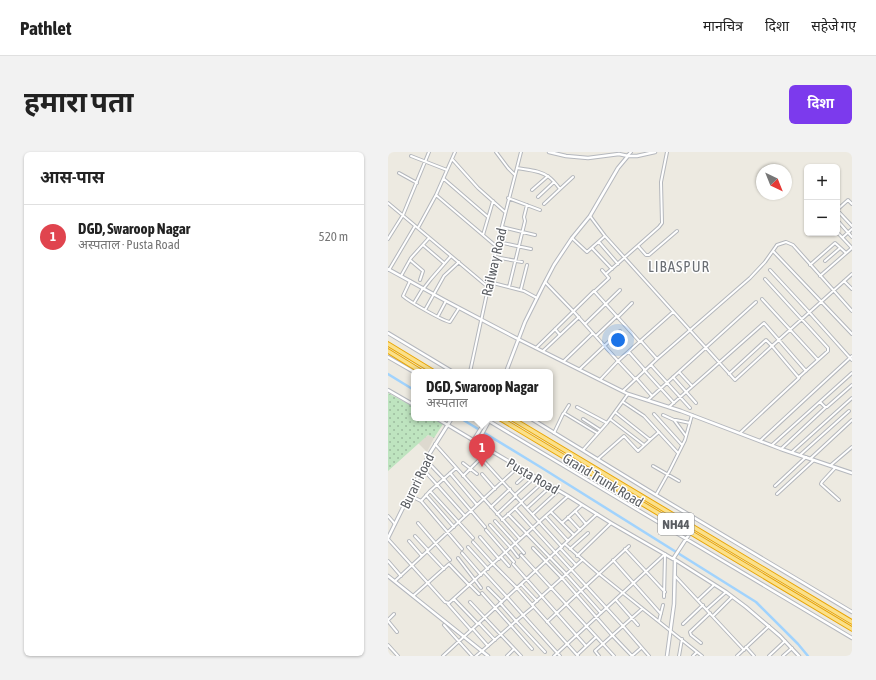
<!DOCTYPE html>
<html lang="hi">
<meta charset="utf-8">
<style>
body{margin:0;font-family:"Asap Condensed","Noto Sans Devanagari",sans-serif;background:#f2f2f2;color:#222}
.controls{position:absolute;right:12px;top:12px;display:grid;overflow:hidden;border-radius:6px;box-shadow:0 1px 3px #0004}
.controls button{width:36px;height:36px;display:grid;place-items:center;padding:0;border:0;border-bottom:1px solid #e0e0e0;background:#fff;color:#222;font:20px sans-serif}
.compass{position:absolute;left:368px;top:12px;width:36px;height:36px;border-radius:50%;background:#fff;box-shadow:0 1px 3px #0004;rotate:137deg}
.you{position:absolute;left:230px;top:188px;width:14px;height:14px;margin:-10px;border:3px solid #fff;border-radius:50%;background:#1a73e8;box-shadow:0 0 0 6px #1a73e833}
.badge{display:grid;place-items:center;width:26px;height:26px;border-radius:50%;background:#7c3aed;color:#fff;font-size:13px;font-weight:700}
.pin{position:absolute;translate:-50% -33px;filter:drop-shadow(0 1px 2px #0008)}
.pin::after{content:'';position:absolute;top:21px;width:14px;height:12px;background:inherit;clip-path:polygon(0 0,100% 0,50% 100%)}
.popup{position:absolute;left:23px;top:217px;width:142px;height:52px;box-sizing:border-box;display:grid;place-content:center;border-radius:6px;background:#fff;filter:drop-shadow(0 1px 3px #0005);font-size:13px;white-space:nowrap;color:#767676}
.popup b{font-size:15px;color:#222}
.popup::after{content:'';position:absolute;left:50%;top:100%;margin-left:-8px;border:8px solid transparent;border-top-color:#fff}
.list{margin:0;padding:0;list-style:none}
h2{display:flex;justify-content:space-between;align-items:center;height:52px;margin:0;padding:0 16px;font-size:17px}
h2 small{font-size:13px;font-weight:400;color:#767676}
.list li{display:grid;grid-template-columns:26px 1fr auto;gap:12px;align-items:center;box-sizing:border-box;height:64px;padding:0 16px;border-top:1px solid #e0e0e0}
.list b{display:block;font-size:15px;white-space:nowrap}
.list p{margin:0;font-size:13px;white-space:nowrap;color:#767676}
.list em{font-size:13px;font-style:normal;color:#767676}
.map{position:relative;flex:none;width:464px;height:504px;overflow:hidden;border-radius:6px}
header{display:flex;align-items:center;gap:24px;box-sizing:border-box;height:56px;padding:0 20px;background:#fff;border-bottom:1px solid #e0e0e0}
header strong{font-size:19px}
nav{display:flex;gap:22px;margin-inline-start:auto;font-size:14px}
.intro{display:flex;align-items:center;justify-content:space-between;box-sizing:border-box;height:96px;padding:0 24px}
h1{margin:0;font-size:28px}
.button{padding:10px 18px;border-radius:6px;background:#7c3aed;color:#fff;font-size:14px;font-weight:700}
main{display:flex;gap:24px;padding:0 24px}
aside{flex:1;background:#fff;border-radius:6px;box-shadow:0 1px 3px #0004}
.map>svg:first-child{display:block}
</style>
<header>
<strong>Pathlet</strong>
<nav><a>मानचित्र</a><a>दिशा</a><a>सहेजे गए</a></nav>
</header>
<div class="intro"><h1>हमारा पता</h1><a class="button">दिशा</a></div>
<main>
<aside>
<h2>आस-पास<small></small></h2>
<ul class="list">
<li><span class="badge" style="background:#e0444e">1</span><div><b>DGD, Swaroop Nagar</b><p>अस्पताल · Pusta Road</p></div><em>520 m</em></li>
</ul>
</aside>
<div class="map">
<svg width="464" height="504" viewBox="0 0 464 504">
<defs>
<pattern id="grass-dots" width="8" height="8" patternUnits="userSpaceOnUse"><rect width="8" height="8" fill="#bee4bf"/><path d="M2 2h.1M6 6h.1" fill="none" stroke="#9dbc9f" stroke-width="1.8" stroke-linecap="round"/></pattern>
</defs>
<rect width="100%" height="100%" fill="#edeae1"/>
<path fill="#ddd9cf" d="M40,283l6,3 -7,14 -9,-9z"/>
<path fill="url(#grass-dots)" d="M0,241l26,14v11h19l10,6 -9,14 -6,-3 -40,36z"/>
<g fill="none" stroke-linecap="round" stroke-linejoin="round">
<path stroke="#a1d3fd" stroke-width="2.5" d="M0,222l26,16
M72,266l82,50 214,134 42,42 10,12"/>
<g stroke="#b4b7bc" stroke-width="4">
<path id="street" d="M108,0l12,16 6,6
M23,4l36,14
M239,4l4,-4
M64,7l26,29 27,24
M129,16c10,2 23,2 32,9 4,3 8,8 11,12l13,-12
M11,21l18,10
M56,27l44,38
M144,38l16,-14
M48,43l61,52
M150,45l16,-15
M120,46l32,12
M0,51l100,84
M156,52l16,-15
M449,58l15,16
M449,58l11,-10 4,4
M202,64l15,20 130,144 37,-34 -6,-6 -37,34
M449,68l15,17
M114,75l33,8
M30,76l18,-33 19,-43
M449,80l15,16
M95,83l10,-34
M455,85l9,-8
M184,86l15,14 18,-16
M0,87l15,-24 26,-63
M110,90l33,7
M211,90l19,22
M35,93l21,18
M250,94l8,9h3l28,-24
M204,96l20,21
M385,99l79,83
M107,105l27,5
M22,108l13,11 -3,9
M437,109l15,-13
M422,113l25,-22 11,10
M1,118l26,-44
M382,118l39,42 43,48
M219,121l52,-46 3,-4 -1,-41 6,-30
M13,124l10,-18 18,-20
M432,124l32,-28
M377,127l63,69v3l-29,26
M22,129l-7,15c7,6 40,25 47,26l9,-14
M456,129l8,8
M101,130l35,9 13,7
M157,130l29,30 44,49 -17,18
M121,135l16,-66 -1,-4 3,-12
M36,136l7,-9 20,-23
M133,137l6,-24
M207,139l14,-13 -7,-8
M374,147l56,61
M26,151l9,-15
M37,158l19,-34 15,-14
M50,164l8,-15
M230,165l14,-14
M197,172l35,-34
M167,177l5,6
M208,184l21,-20
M253,189l16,18
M148,196l58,-57 46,51
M155,199l36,-34
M241,200l16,18
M176,209l29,-28
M263,213l39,43
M192,217l40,-38
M256,218l30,33
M82,220l28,-130 23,-90
M291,220l13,14
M285,225l23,26
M248,226l16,18
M247,227l-17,-18 55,-49
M235,239l34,-32 93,-81 15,-16 12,-17 9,-3 7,3 59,66
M260,248l108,-98
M235,250l21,14 34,37
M432,250l5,5h2l25,-22
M189,255l30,16
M281,255l95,-84 42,48
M227,260l34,27h2l8,-7
M176,261l5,-8
M266,262l28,31
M275,263l11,5
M195,267l17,11
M222,267l34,26
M166,281l9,-19 1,-1 33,20
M352,281l59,-55 -27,-32 80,-72
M298,284l-12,-16h2l14,3
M372,289l92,-85
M47,292l85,95
M384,293l80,-72
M393,297l45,-42
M195,298l24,-27 21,-29
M404,300l60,-54
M412,303l49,-44
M93,306l81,89
M210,307l26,-23 14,15 1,-1 11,-10
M422,307l42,-39
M38,308l18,19 41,48
M75,311l14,11
M443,313l21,-18
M265,314l26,15
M34,316l43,48
M447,316l-13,14 -1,2 18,16
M62,321l27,32
M94,322l13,15
M75,324l18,-18v-2l-4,-4
M129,331l11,-10
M387,334l31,-29
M42,339l43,47
M389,342l37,-34
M21,343l12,6 41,48
M38,343l28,32
M127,343l20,-18
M268,343l14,-25 15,-30 7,-25
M33,349l9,-10 26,-23
M133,350l22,-20
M103,355l19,-18
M127,356l18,20
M139,356l24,-22
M187,359l11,13
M163,360l23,23
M109,362l19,-18
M120,362l58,60 35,39
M145,362l25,-23
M0,364l7,8
M158,365l22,24
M180,365l12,13
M114,368l20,-18
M107,369l29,32
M30,371l32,37
M174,371l20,-18
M102,373l21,23
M145,376l90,98 26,30
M98,378l28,32
M27,384l13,14
M92,385l19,22
M0,387l57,63 4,1 119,-107
M21,389l13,15
M85,390l20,22 24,24 61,68
M177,392l33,29 104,83
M80,395l20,22
M123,396l7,9
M145,396l29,30 50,57 20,21
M172,396l16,17
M182,397l18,-16
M237,397l40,43
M39,399l17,18
M74,401l19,22
M133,403l93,101
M189,404l34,-33
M113,405l8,9
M70,406l17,22
M225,408l48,54
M0,409l13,15
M125,412l73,82
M96,420l23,25
M287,424l69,74
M87,428l6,8
M7,429l123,-114
M133,432l16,17
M82,433l9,9
M100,436l14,14
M94,441l50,56
M25,444l36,-32 20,21
M119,445l16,18
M276,445l1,-42
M66,447l24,25
M228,448l22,25
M310,448l16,-15
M82,450l51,54
M112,451l16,18
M60,452l23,26
M144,453l50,-45
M319,457l19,-17
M135,463l37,41
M325,464l19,-19
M0,468l6,-6
M0,469l9,11
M128,469l29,31
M271,469l4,-16
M159,470l82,-76
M91,471l16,17
M295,472l20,-19
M56,473l28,31
M85,477l15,17
M313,491l-10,-8 -1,-3 20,-19
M0,493l10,11
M358,495l8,9
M94,499l34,-30 17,-14
M189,503l19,-18
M55,504l154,-142
M88,504l6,-5
M119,504l7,-7
M166,504l111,-102
M211,504l-4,-5 1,-1 46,-41
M244,504l9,-8
M291,504l3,-17
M305,504l4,-4
M349,504l32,-30
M381,504l16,-15
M395,504l9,-8"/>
</g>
<g stroke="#b5b8be" stroke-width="4.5">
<path id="secondary" d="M161,0l17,4 22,2 31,-4 9,2h9l18,-4
M0,117l58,32 72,38 110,55 53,17 100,38 71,24
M0,181l65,39
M0,205l26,15
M118,220l19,-50 18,-36 11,-21 18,-27 18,-22 28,-48 10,-12
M0,238l26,15
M48,266l62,37 70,41 43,27 62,36 17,-26
M96,266l368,220
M142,266l126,77 196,117
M85,289l12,-19 3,-1
M89,291l11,-20v-2l1,-3
M0,386l42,-85 22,-35
M286,407l52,33 20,15 34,29 19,20
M0,424l100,80
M279,504l7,-52 1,-43"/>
</g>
<g stroke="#eaa604" stroke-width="5.5">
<path id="highway" d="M0,192l46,28
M0,199l34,21
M111,266l353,211
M123,266l341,204"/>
</g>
<use href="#street" stroke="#fff" stroke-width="2"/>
<use href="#secondary" stroke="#fff" stroke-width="2.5"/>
<use href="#highway" stroke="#fbe08a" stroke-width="3.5"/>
</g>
<g text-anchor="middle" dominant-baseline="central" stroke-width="3" stroke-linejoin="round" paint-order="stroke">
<rect fill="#fff" stroke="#8c8e91" stroke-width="1" x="270" y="361" width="36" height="22" rx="3"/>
<g font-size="13" font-weight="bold" fill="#5a5d62">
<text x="288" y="372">NH44</text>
</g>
<g font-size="14" fill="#5a5d62" stroke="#fff">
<text transform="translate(106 110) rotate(-77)">Railway Road</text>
<text transform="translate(145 324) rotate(30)">Pusta Road</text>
<text transform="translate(215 328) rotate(31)">Grand Trunk Road</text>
<text transform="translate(29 329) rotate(-64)">Burari Road</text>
</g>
<g font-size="15" letter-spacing="1" fill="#6b6f74" stroke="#fff">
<text x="291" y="114">LIBASPUR</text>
</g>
</g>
</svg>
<div class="controls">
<button>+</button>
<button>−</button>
</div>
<svg class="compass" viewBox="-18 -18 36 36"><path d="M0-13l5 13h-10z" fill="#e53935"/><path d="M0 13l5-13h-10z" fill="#767676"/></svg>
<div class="you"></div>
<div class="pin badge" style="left:94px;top:315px;background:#e0444e">1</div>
<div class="popup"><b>DGD, Swaroop Nagar</b>अस्पताल</div>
</div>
</main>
